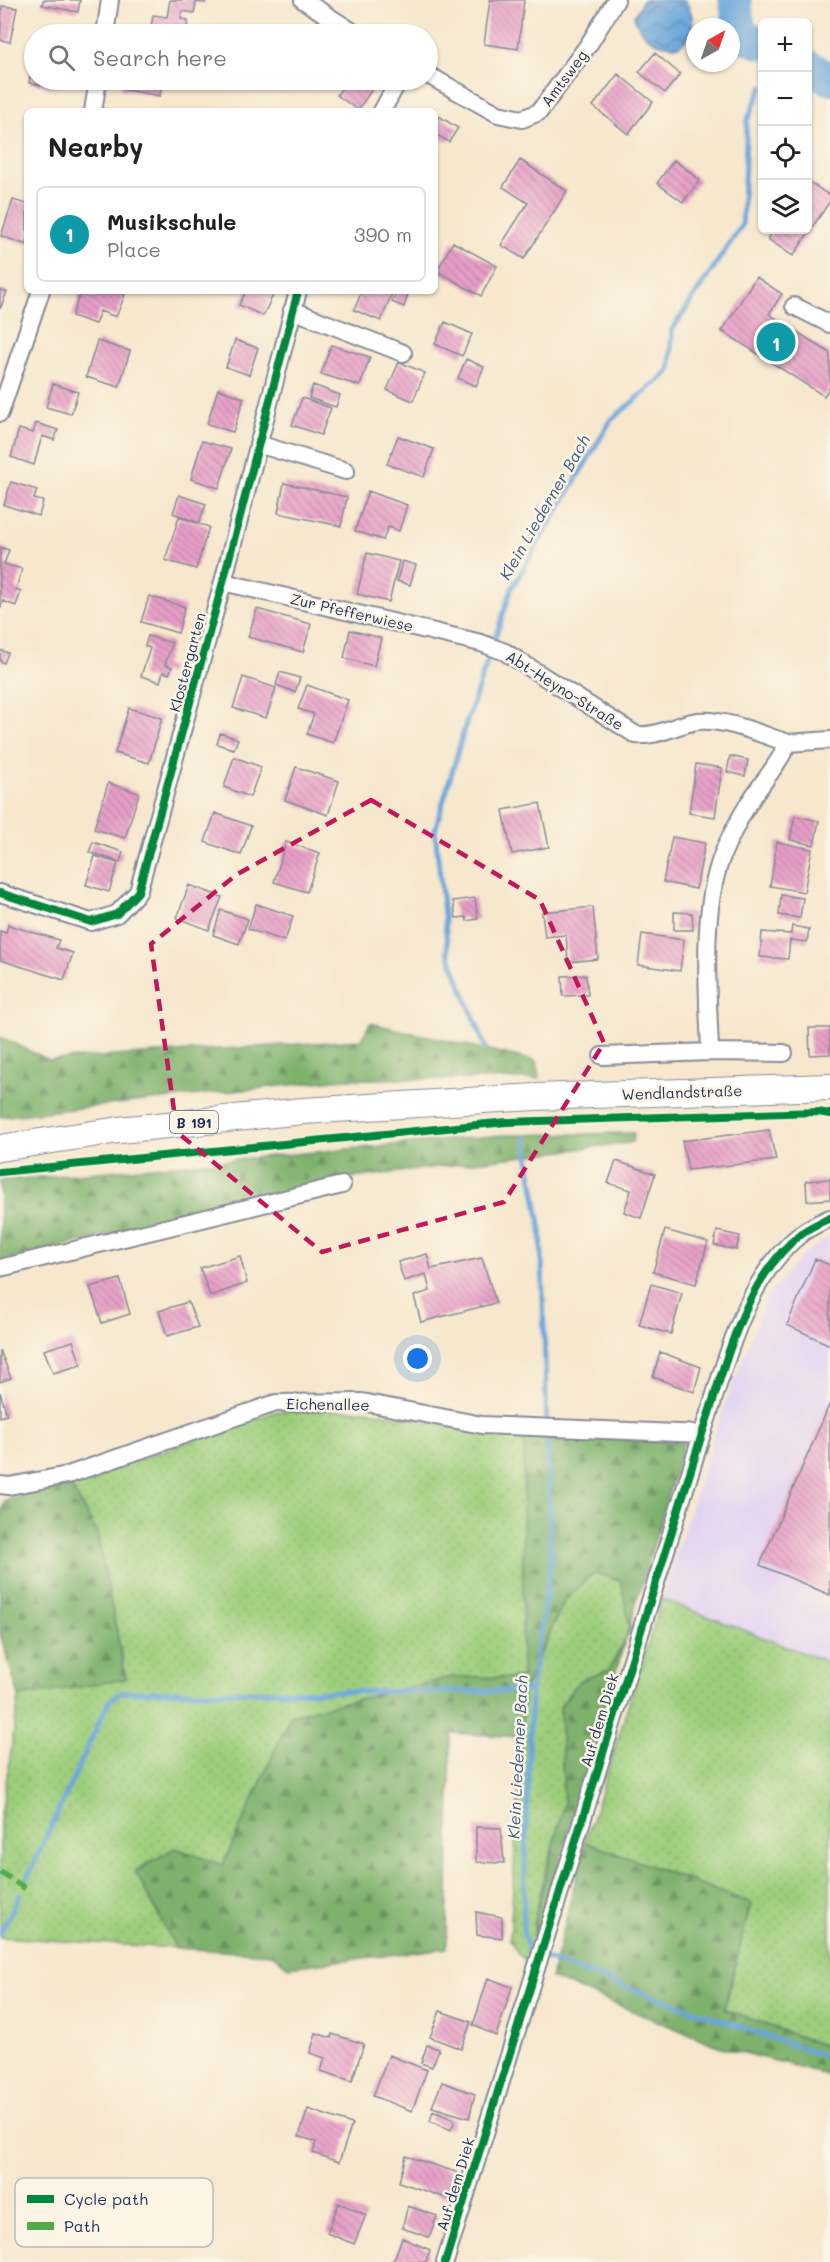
<!DOCTYPE html>
<meta charset="utf-8">
<style>
body{margin:0;font-family:Mali,sans-serif;background:#f2f2f2;color:#222}
.controls{position:absolute;right:18px;top:18px;display:grid;overflow:hidden;border-radius:9px;box-shadow:0 2px 4px #0004}
.controls button{width:54px;height:54px;display:grid;place-items:center;padding:0;border:0;border-bottom:2px solid #e0e0e0;background:#fff;color:#222;font:30px sans-serif}
.compass{position:absolute;left:686px;top:18px;width:54px;height:54px;border-radius:50%;background:#fff;box-shadow:0 2px 4px #0004;rotate:40deg}
.you{position:absolute;left:418px;top:1359px;width:21px;height:21px;margin:-15px;border:4px solid #fff;border-radius:50%;background:#1a73e8;box-shadow:0 0 0 9px #1a73e833}
.badge{display:grid;place-items:center;width:39px;height:39px;border-radius:50%;background:#d1495b;color:#fff;font-size:20px;font-weight:700}
.pin{position:absolute;translate:-50% -50%;border:3px solid #fff;box-shadow:0 2px 6px #0006}
.list{margin:0;padding:0;list-style:none}
h2{display:flex;justify-content:space-between;align-items:center;height:78px;margin:0;padding:0 24px;font-size:26px}
h2 small{font-size:20px;font-weight:400;color:#767676}
.list li{display:grid;grid-template-columns:39px 1fr auto;gap:18px;align-items:center;box-sizing:border-box;height:96px;margin:0 12px 12px;padding:0 12px;border:2px solid #e0e0e0;border-radius:9px}
.list b{display:block;font-size:22px;white-space:nowrap}
.list p{margin:0;font-size:20px;white-space:nowrap;color:#767676}
.list em{font-size:20px;font-style:normal;color:#767676}
.icon{flex:none;width:33px;height:33px;fill:none;stroke:currentColor;stroke-width:2;stroke-linecap:round;stroke-linejoin:round}
.map{position:relative;flex:none;width:830px;height:2262px;overflow:hidden}
.search{position:absolute;background:#fff;box-shadow:0 2px 4px #0004;left:24px;top:24px;width:414px;height:66px;display:flex;align-items:center;gap:15px;box-sizing:border-box;padding:0 21px;border-radius:33px;color:#767676;font-size:22px}
.panel{position:absolute;background:#fff;box-shadow:0 2px 4px #0004;left:24px;top:108px;width:414px;height:186px;border-radius:9px}
.map>svg:first-child{display:block}
</style>
<div class="map">
<svg width="830" height="2262" viewBox="0 0 830 2262">
<defs>
<pattern id="grass-dots" width="8" height="8" patternUnits="userSpaceOnUse" patternTransform="scale(1.5)"><rect width="8" height="8" fill="#9ece7c"/><path d="M2 2h.1M6 6h.1" fill="none" stroke="#88b16e" stroke-width="1.8" stroke-linecap="round"/></pattern>
<pattern id="forest-firs" width="22" height="20" patternUnits="userSpaceOnUse" patternTransform="scale(1.5)"><rect width="22" height="20" fill="#7eb16c"/><path d="M5 1l3.5 6h-7zM16 11l3.5 6h-7z" fill="#66905c"/></pattern>
<pattern id="water-waves" width="16" height="10" patternUnits="userSpaceOnUse" patternTransform="scale(1.5)"><rect width="16" height="10" fill="#69a5da"/><path d="M0 5q4-4 8 0t8 0" fill="none" stroke="#5687b4"/></pattern>
<pattern id="building-back-hatch" width="6" height="6" patternUnits="userSpaceOnUse" patternTransform="scale(1.5)"><rect width="6" height="6" fill="#e89fc7"/><path d="M-1 5l2 2M0 0l6 6M5-1l2 2" fill="none" stroke="#bb82a5"/></pattern>
</defs>
<rect width="100%" height="100%" fill="#fcf5e5"/>
<filter id="ink" filterUnits="userSpaceOnUse"><feTurbulence type="fractalNoise" baseFrequency=".0167" numOctaves="2"/><feDisplacementMap in="SourceGraphic" scale="12" xChannelSelector="R" yChannelSelector="G"/><feConvolveMatrix kernelMatrix="1 2 1 2 8 2 1 2 1" color-interpolation-filters="sRGB"/></filter>
<filter id="wash" filterUnits="userSpaceOnUse"><feTurbulence type="fractalNoise" baseFrequency=".008" numOctaves="4" result="noise"/><feDisplacementMap in="SourceGraphic" scale="24" xChannelSelector="R" yChannelSelector="G"/><feGaussianBlur stdDeviation="1.35" result="paint"/><feColorMatrix in="noise" values="0 0 0 0 0 0 0 0 0 0 0 0 0 0 0 0 0 1.4 0 .05"/><feComposite in="paint" operator="in"/></filter>
<g filter="url(#wash)">
<rect width="100%" height="100%" fill="#f6e7cd"/>
<path fill="#e3d3f2" d="M830,1236v427l-168,-64 56,-176 48,-125 39,-45z"/>
<path fill="url(#grass-dots)" stroke="#5c7e6d" stroke-width="1.5" d="M365,1410l120,23 39,4 -2,241 -69,-1 -162,38 -68,151 -48,-18 -40,23 41,77 -176,-11v-114l19,-126 107,-19 -29,-145 -28,-50 209,-72z
M593,1573l28,7 10,50 -22,40 -30,11 -19,26 4,98 -19,67 -11,50 1,22 -7,18 -10,-8 -8,-14 14,-249 41,-91z
M662,1599l168,64v385l-106,-39 27,-106 -166,-61z"/>
<path fill="url(#forest-firs)" stroke="#4c7065" stroke-width="1.5" d="M370,1023l167,38 2,18h-196l-343,38v-80l49,23 312,-20z
M634,1133l-1,9 -289,37 -344,82v-80l503,-46z
M524,1437l160,5 -149,502 -1,-22 30,-117 -4,-98 19,-26 30,-11 21,-40 -9,-50 -27,-7 -29,27 -17,36 -24,55 -4,46 -69,-4 -4,215 -159,19 -16,-13 -96,-6 -41,-77 40,-23 48,17 68,-150 162,-38 69,1z
M69,1483l28,50 29,146 -107,18 -19,-63v-115l5,-19z
M585,1842l166,61 -27,106 106,39v27l-109,-28 -170,-69z"/>
<path fill="url(#water-waves)" stroke="#426a9c" stroke-width="1.5" d="M643,0h42c11,18 11,33 -6,46 -24,0 -37,-7 -45,-30z"/>
<g fill="none" stroke-linecap="round" stroke-linejoin="round">
<path stroke="#69a5da" stroke-width="5" d="M486,1049l-38,-97 -13,-122 30,-103 47,-139 99,-168 59,-49 2,-41 70,-105 5,-104 15,-34
M525,1137l16,93 10,332 -20,129 -8,239 6,23 301,105
M27,1879l82,-178 13,-9 409,-1
M0,1934l20,-39"/>
<path stroke="#69a5da" stroke-width="33" d="M735,0l6,36 21,7
M808,66l22,13"/>
</g>
<g id="blocks">
<path fill="url(#building-back-hatch)" d="M43,0h37l-2,12 -36,-7z
M170,0h35v3l-9,-1 -2,11 -12,-2 -1,8 7,1 -2,14h-36l3,-19 14,2z
M490,0h34l-6,49 -34,-5z
M2,6l15,2 -7,34 -10,-2z
M655,53l25,21 -15,19 -26,-21z
M33,59l1,21h25l-2,8 -28,-5z
M618,74l35,28 -25,32 -35,-28z
M123,80h39l-2,16 -39,-7z
M347,80h20l8,5 -17,25 -21,-15z
M437,115l21,13 -9,14 -14,-8z
M520,160l47,31 -43,68 -23,-14 27,-42 -25,-16z
M674,160l26,20 -17,22 -26,-19z
M808,181l22,15v5l-37,55 -25,-17 6,-9h34z
M13,200l14,4v41l-26,-9z
M453,242l44,24 -16,30 -44,-25z
M756,277l26,17 -13,20 61,39v34l-6,9 -102,-65z
M0,290l7,2 -7,17z
M81,291h34l10,4 -9,22 -16,-6 -5,13 -23,-8z
M246,291h29l-12,25 -24,-11z
M362,291h31l-12,30 -27,-11z
M397,291h12l-5,16 -12,-5z
M445,322l27,12 -10,22 -27,-12z
M235,340l23,8 -9,27 -23,-8z
M97,341l33,10 -11,36 -33,-10z
M331,345l39,12 -10,29 -39,-12z
M466,359l18,8 -8,19 -18,-8z
M399,362l26,11 -12,28 -26,-11z
M53,384l25,8 -7,22 -25,-7z
M313,385l27,10 -4,12 -27,-9z
M218,389l26,9 -11,34 -26,-8z
M302,398l29,10 -10,27 -29,-10z
M36,423l22,7 -4,10 -12,-4 -8,29 -23,-8 8,-28 14,4z
M398,436l36,13 -10,28 -37,-13z
M202,441l29,8 -12,39 -28,-9z
M11,482l26,8 -3,9 9,2 -4,15 -35,-11z
M284,483l63,14 -6,29 -63,-13z
M368,491l39,14 -8,26 -11,-4 -5,13 -28,-9z
M179,495l27,9 -7,19 -26,-10z
M179,517l30,10 -13,42 -31,-9z
M0,547l9,3 -5,14 18,5 -6,20 5,2 -5,15 -13,-5 -3,8z
M367,553l32,8 -10,41 -32,-8z
M402,561l14,4 -6,20 -13,-4z
M149,596l36,11 -7,26 -37,-11z
M257,609l54,15 -8,28 -55,-15z
M350,630l31,8 -7,28 -30,-8z
M148,636l24,7 -7,22 7,2 -3,7 -6,-2 -3,10 -19,-6 9,-28 -5,-2z
M0,650l8,3 -4,10 -4,-2z
M280,672l20,6 -5,14 -19,-7z
M243,677l33,11 -10,30 -33,-10z
M307,685l41,15 -15,43 -26,-9 7,-20 -16,-5z
M129,708l33,10 -13,45 -34,-10z
M220,733l18,6 -4,10 -17,-5z
M730,756l18,4 -3,16 -18,-4z
M234,757l27,10 -11,30 -26,-10z
M696,764l26,4 -7,49 -26,-4z
M296,767l43,14 -11,34 -43,-15z
M108,783l31,10 -14,45 -31,-9z
M540,803l9,44 -37,7 -9,-44z
M215,813l36,13 -10,29 -36,-13z
M795,816l24,5 -5,24 -24,-5z
M672,837l33,6 -9,46 -33,-7z
M93,842l30,10 -3,10 -31,-10z
M286,842l34,11 -13,39 -33,-10z
M777,842l35,7 -8,43 -34,-6z
M95,856l23,7 -9,29 -23,-7z
M189,885l33,12 -13,33 -32,-12z
M781,895l22,3 -3,20 -21,-3z
M475,898l3,21 -11,2 -1,-4 -10,1 -3,-17z
M256,904l37,12 -8,25 -37,-12z
M593,907l5,52 -30,3 -2,-27 -21,2 -3,-25z
M221,910l27,9 -9,25 -26,-9z
M674,912l18,1 1,17h-19z
M8,925l51,15 -3,8 17,5 -9,27 -64,-20v-29l6,2z
M792,926l17,3 -2,13 -17,-2 -2,19 -28,-2 2,-25 29,2z
M642,934l42,6 -4,31 -42,-6z
M586,975l2,20 -25,1 -1,-20z
M809,1028h21v26l-20,1z
M769,1130l7,30 -88,10 -6,-29z
M616,1161l39,13 -14,44 -17,-6 7,-22 -23,-7z
M830,1179v20l-23,2 -1,-20z
M665,1230l43,12 -12,42 -43,-12z
M717,1231l23,5 -4,14 -22,-5z
M427,1254l4,15 51,-11 14,45 -75,19 -7,-26 16,-5 -4,-17 -22,7 -6,-19z
M240,1256l7,27 -37,13 -10,-28z
M815,1259l15,6v80l-43,-20z
M120,1279l10,35 -28,9 -12,-36z
M651,1284l31,9 -11,41 -32,-9z
M188,1302l10,25 -31,9 -8,-25z
M73,1341l8,24 -28,8 -9,-23z
M0,1350l11,28 -11,4z
M660,1352l41,15 -7,25 -41,-15z
M0,1392l7,23 -7,2z
M830,1403v192l-70,-30z
M476,1827l25,1 3,35 -28,-1z
M476,1912l26,5v21l-25,-3z
M488,1978l24,9 -16,49 -23,-11z
M440,2011l31,11 -10,27 -31,-12z
M316,2033l15,5 1,-4 32,10 -12,37 -31,-10 4,-13 -15,-5z
M427,2045l12,4 -7,18 -11,-4z
M389,2055l38,15 -15,41 -39,-15z
M442,2082l33,12 -6,24 -37,-11z
M308,2109l44,15 -13,38 -26,-9 3,-11 -17,-6z
M433,2111l22,9 -4,10 -21,-9z
M406,2156l50,16 -7,27 -50,-17z
M339,2203l27,12 -12,29 -27,-11z
M408,2206l29,10 -8,21 -27,-9z
M402,2238l28,12 -4,12h-33z"/>
</g>
</g>
<g filter="url(#ink)">
<use href="#blocks" fill-opacity="0" stroke="#888b96" stroke-width="1.5"/>
<g fill="none" stroke-linecap="round" stroke-linejoin="round">
<g stroke="#888b96" stroke-width="20">
<path id="street" d="M303,0l53,34
M105,34l5,-34
M428,75l70,39 24,5 17,-7 50,-68 27,-44
M93,111l5,-31
M382,111l17,-31
M794,306l36,18
M292,310l111,43
M0,413l41,-122
M258,444l88,27
M223,582l258,61 24,9 131,83c23,2 40,-11 62,-14 26,-3 65,14 90,22
M0,893l91,29 26,-8 21,-22 85,-310 75,-291
M710,1052l74,1
M602,1056l108,-4c-2,-64 -11,-149 17,-208 6,-12 12,-25 19,-36 13,-23 31,-40 42,-65l42,-3
M0,1268l342,-83
M0,1485l9,1 59,-11 208,-72 86,-1 120,23 220,9
M445,2262l257,-828c24,-68 40,-154 100,-201 8,-6 19,-11 28,-15"/>
</g>
<g stroke="#888b96" stroke-width="28">
<path id="primary" d="M0,1148l119,-18 184,-19 232,-14 295,-10"/>
</g>
<use href="#street" stroke="#fff" stroke-width="16"/>
<use href="#primary" stroke="#fff" stroke-width="26"/>
<path stroke="#52ab49" stroke-width="6" stroke-dasharray="12 6" stroke-linecap="butt" d="M0,1872l31,20"/>
<g stroke="#fcf5e5" stroke-width="11">
<path id="cycleway" d="M0,893l91,29 26,-8 21,-22 85,-310 75,-291
M0,1172l507,-50 311,-10 12,2
M445,2262l257,-828c24,-68 40,-154 100,-201 8,-6 19,-11 28,-15"/>
</g>
<use href="#cycleway" stroke="#00873e" stroke-width="8"/>
</g>
</g>
<path fill="none" stroke="#c2185b" stroke-width="4.5" stroke-dasharray="12 8" stroke-linejoin="round" d="M371,800l169,100 64,143 -100,159 -182,50 -145,-120 -26,-188 85,-69z"/>
<g text-anchor="middle" dominant-baseline="central" stroke-width="5" stroke-linejoin="round" paint-order="stroke">
<rect fill="#fcf5e5" stroke="#5e6a86" stroke-width="1.5" x="170" y="1111" width="48" height="22" rx="4.5"/>
<g font-size="14" font-weight="bold" fill="#1b2f5e">
<text x="194" y="1122">B 191</text>
</g>
<g font-size="15" fill="#1b2f5e" stroke="#fcf5e5">
<text transform="translate(564 78) rotate(-53)">Amtsweg</text>
<text transform="translate(352 612) rotate(13)">Zur Pfefferwiese</text>
<text transform="translate(187 662) rotate(-75)">Klostergarten</text>
<text transform="translate(565 690) rotate(32)">Abt-Heyno-Straße</text>
<text transform="translate(682 1092) rotate(-2)">Wendlandstraße</text>
<text transform="translate(328 1404) rotate(1)">Eichenallee</text>
<text transform="translate(599 1720) rotate(-73)">Auf dem Diek</text>
<text transform="translate(455 2184) rotate(-73)">Auf dem Diek</text>
</g>
<g font-size="16" font-style="italic" fill="#365889" stroke="#fcf5e5">
<text transform="translate(544 507) rotate(-60)">Klein Liederner Bach</text>
<text transform="translate(517 1757) rotate(-87)">Klein Liederner Bach</text>
</g>
</g>
<rect x="15" y="2178" width="198" height="69" rx="9" fill="#fcf5e5" stroke="#b8babc" stroke-width="1.5"/>
<rect x="27" y="2195" width="27" height="8" fill="#00873e"/>
<rect x="27" y="2222" width="27" height="8" fill="#52ab49"/>
<g font-size="16" fill="#1b2f5e">
<text x="64" y="2205">Cycle path</text>
<text x="64" y="2232">Path</text>
</g>
</svg>
<div class="controls">
<button>+</button>
<button>−</button>
<button><svg class="icon" aria-label="locate" viewBox="0 0 24 24"><circle cx="12" cy="12" r="6"/><path d="M12 2v4M12 18v4M2 12h4M18 12h4"/></svg></button>
<button><svg class="icon" aria-label="layers" viewBox="0 0 24 24"><path d="M12 4l9 5-9 5-9-5zM3 14l9 5 9-5"/></svg></button>
</div>
<svg class="compass" viewBox="-18 -18 36 36"><path d="M0-13l5 13h-10z" fill="#e53935"/><path d="M0 13l5-13h-10z" fill="#767676"/></svg>
<div class="you"></div>
<div class="pin badge" style="left:776px;top:342px;background:#0f9aa8">1</div>
<div class="search"><svg class="icon" aria-label="search" viewBox="0 0 24 24"><circle cx="10" cy="10" r="6"/><path d="M15 15l6 6"/></svg>Search here</div>
<section class="panel">
<h2>Nearby<small></small></h2>
<ul class="list">
<li><span class="badge" style="background:#0f9aa8">1</span><div><b>Musikschule</b><p>Place</p></div><em>390 m</em></li>
</ul>
</section>
</div>
